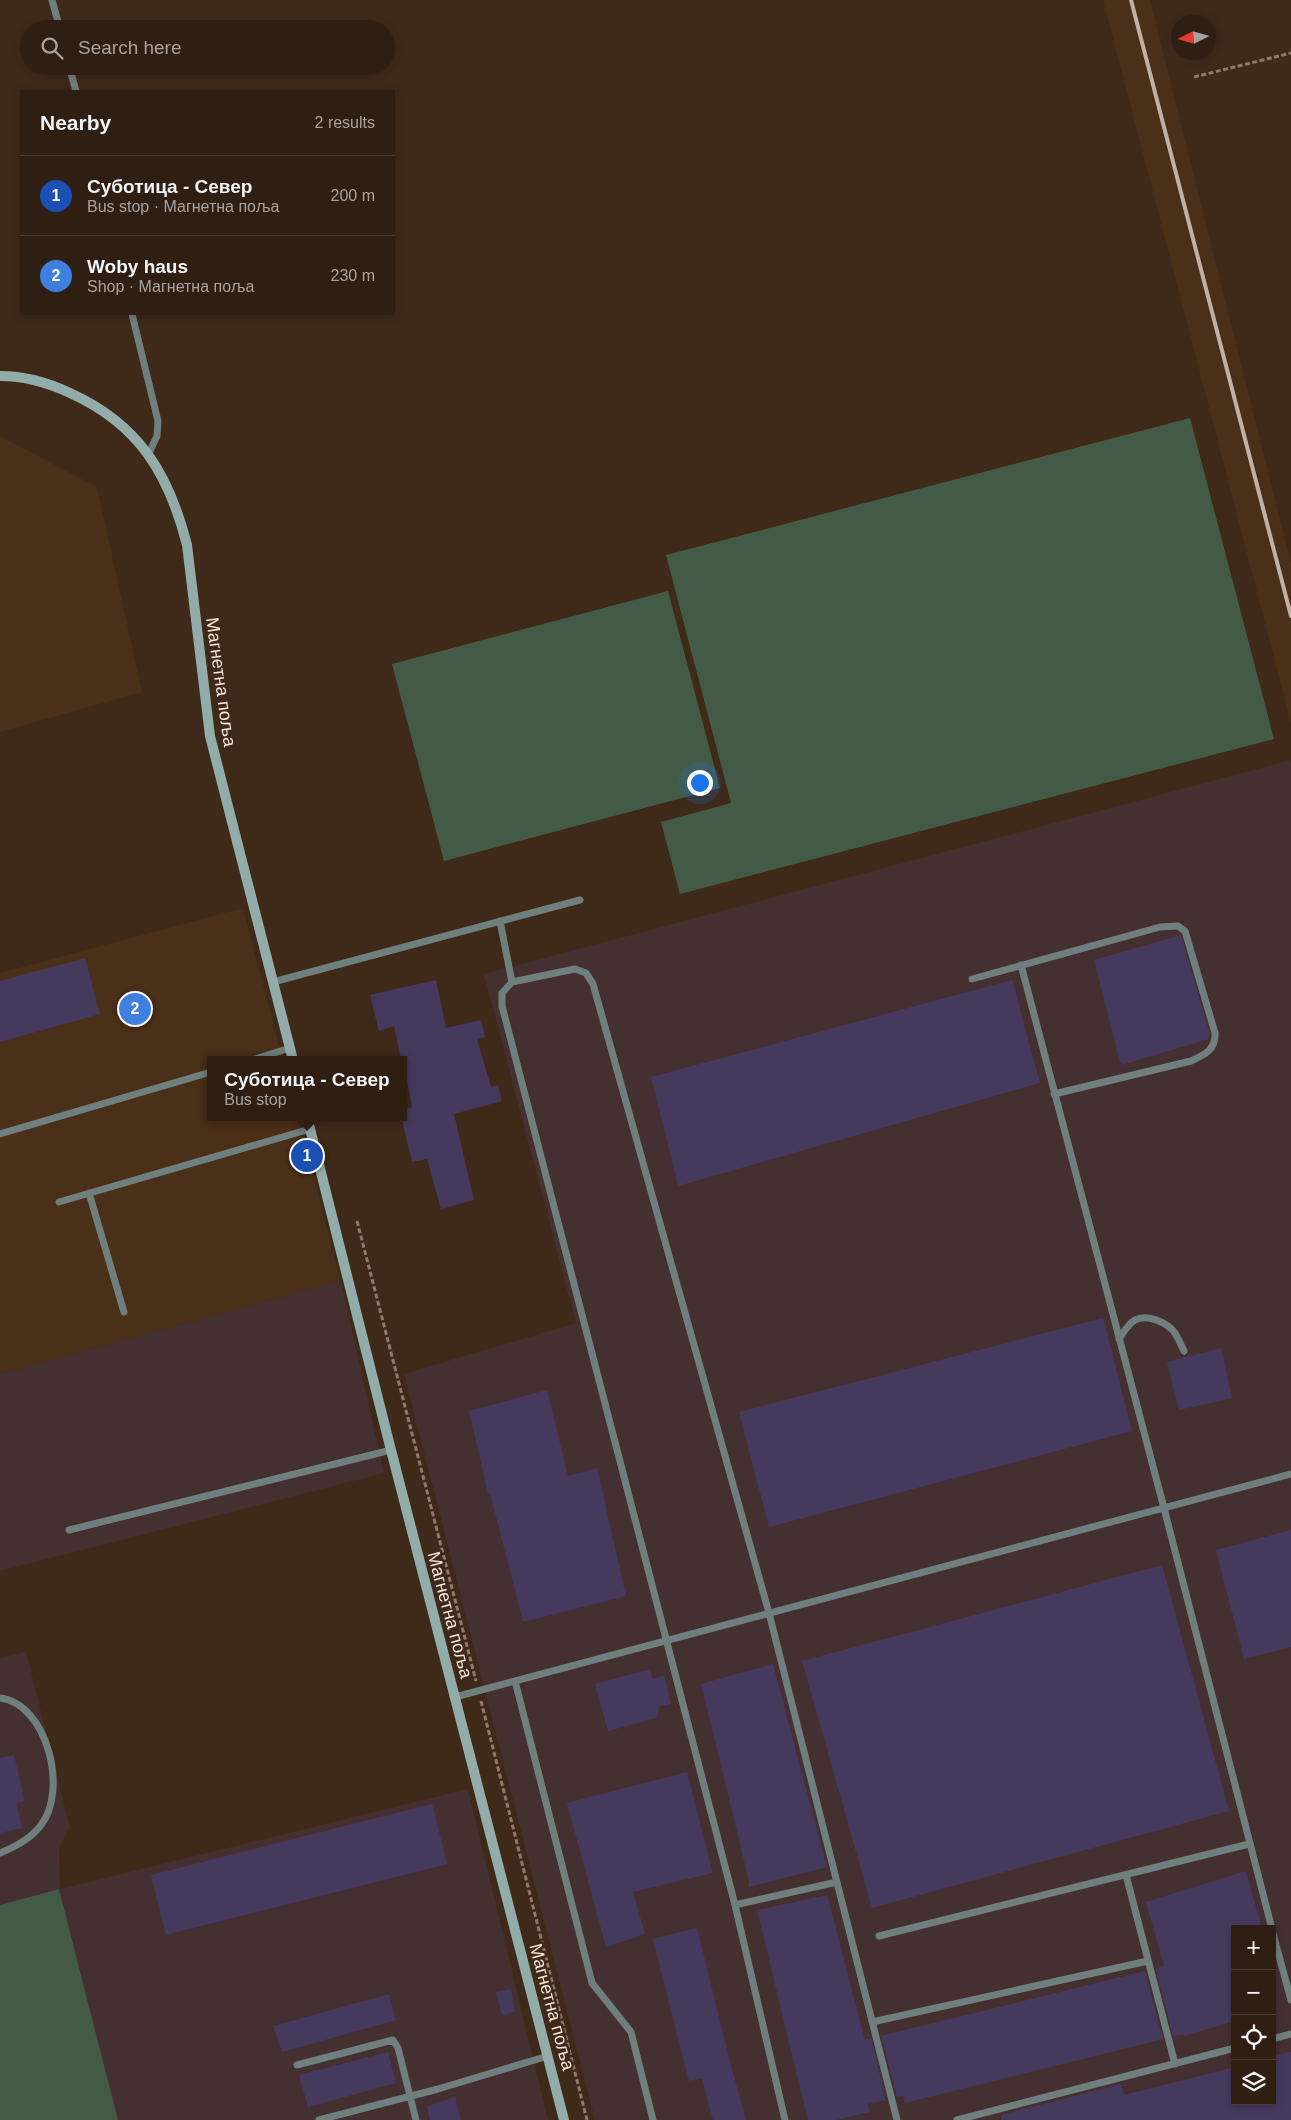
<!DOCTYPE html>
<meta charset="utf-8">
<style>
body{margin:0;font-family:Arial,sans-serif;background:#3b2c21;color:#f1f3f6}
.controls{position:absolute;right:15px;bottom:15px;display:grid;overflow:hidden;border-radius:0px;box-shadow:0 2px 8px #0003}
.controls button{width:45px;height:45px;display:grid;place-items:center;padding:0;border:0;border-bottom:1px solid #4a3d33;background:#2f1f13;color:#f1f3f6;font:25px sans-serif}
.compass{position:absolute;left:1171px;top:15px;width:45px;height:45px;border-radius:50%;background:#2f1f13;box-shadow:0 2px 8px #0003;rotate:265deg}
.you{position:absolute;left:699px;top:782px;width:18px;height:18px;margin:-12px;border:4px solid #fff;border-radius:50%;background:#1a73e8;box-shadow:0 0 0 8px #1a73e833}
.badge{display:grid;place-items:center;width:32px;height:32px;border-radius:50%;background:#b45309;color:#fff;font-size:16px;font-weight:700}
.pin{position:absolute;translate:-50% -50%;border:2px solid #fff;box-shadow:0 1px 5px #0006}
.popup{position:absolute;left:207px;top:1056px;width:200px;height:65px;box-sizing:border-box;display:grid;place-content:center;border-radius:0px;background:#2f1f13;filter:drop-shadow(0 1px 4px #0005);font-size:16px;white-space:nowrap;color:#a7a2a0}
.popup b{font-size:19px;color:#f1f3f6}
.popup::after{content:'';position:absolute;left:50%;top:100%;margin-left:-10px;border:10px solid transparent;border-top-color:#2f1f13}
.list{margin:0;padding:0;list-style:none}
h2{display:flex;justify-content:space-between;align-items:center;height:65px;margin:0;padding:0 20px;font-size:21px}
h2 small{font-size:16px;font-weight:400;color:#a7a2a0}
.list li{display:grid;grid-template-columns:32px 1fr auto;gap:15px;align-items:center;box-sizing:border-box;height:80px;padding:0 20px;border-top:1px solid #4a3d33}
.list b{display:block;font-size:19px;white-space:nowrap}
.list p{margin:0;font-size:16px;white-space:nowrap;color:#a7a2a0}
.list em{font-size:16px;font-style:normal;color:#a7a2a0}
.icon{flex:none;width:28px;height:28px;fill:none;stroke:currentColor;stroke-width:2;stroke-linecap:round;stroke-linejoin:round}
.map{position:relative;flex:none;width:1291px;height:2120px;overflow:hidden}
.search{position:absolute;background:#2f1f13;box-shadow:0 2px 8px #0003;left:20px;top:20px;width:375px;height:55px;display:flex;align-items:center;gap:12px;box-sizing:border-box;padding:0 18px;border-radius:28px;color:#a7a2a0;font-size:19px}
.panel{position:absolute;background:#2f1f13;box-shadow:0 2px 8px #0003;left:20px;top:90px;width:375px;height:225px;border-radius:0px}
.map>svg:first-child{display:block}
</style>
<div class="map">
<svg width="1291" height="2120" viewBox="0 0 1291 2120">
<rect width="100%" height="100%" fill="#3f2919"/>
<path fill="#4a2f19" d="M1103,0h47l141,563v160z
M0,436l97,51 45,205 -142,40z
M243,908l40,152h-72v57h87l43,164 -341,93v-401z"/>
<path fill="#453031" fill-rule="evenodd" d="M1291,760v1360h-696l-191,-746 172,-51 -92,-349zM1235,1929h37v172h-37z
M341,1281l43,192 -384,98v-197z
M26,1652l44,176 -11,19 1,42 408,-100 80,331h-430l-59,-231 -59,16v-247z"/>
<path fill="#435b46" d="M1190,418l84,321 -594,155 -19,-72 70,-19 -65,-248z
M668,591l52,197 -276,73 -52,-197z
M59,1889l59,231h-118v-215z"/>
<path fill="#46395e" d="M1181,935l29,99 -1,5 -88,26 -27,-105z
M85,958l15,56 -100,28v-61z
M436,980l10,48 35,-8 4,17 -8,2 14,48 7,-2 4,16 -48,13 20,86 -33,9 -14,-50 -15,3 -9,-38v-14l9,-3 -9,-47h-2l-7,-34 -15,5 -9,-36z
M1012,980l28,103 -362,103 -27,-109z
M1103,1318l29,113 -363,96 -30,-115z
M1221,1348l11,50 -53,12 -12,-48z
M547,1390l21,86 29,-8 29,128 -103,26 -33,-129h-2l-19,-82z
M1291,1530v117l-47,12 -28,-109z
M1162,1565l67,246 -357,97 -70,-247z
M773,1664l54,203 -78,20v-6l-48,-197z
M650,1669l3,10 11,-4 7,29 -12,2 -2,12 -49,13 -13,-47z
M14,1755l11,46 -9,2 6,25 -22,5v-75z
M687,1772l26,101 -80,19 12,42 -39,13 -39,-144z
M432,1804l15,60 -281,71 -15,-60z
M1246,1871l16,58h-27v92l-51,15 -1,-2 -10,2 -17,-67 8,-3 -18,-64z
M827,1895l38,145 6,-2 15,62 -19,4 3,8 -34,8h-28l-51,-210z
M697,1928l35,141 14,51h-33l-11,-42 -13,3 -36,-142z
M1145,1971l18,68 -258,64 -2,-7 -6,1 -16,-61z
M511,1989l4,23 -13,3 -6,-23z
M389,1994l7,26 -114,32 -9,-26z
M388,2052l8,31 -88,24 -9,-32z
M1291,2052v68h-290v-5l120,-31 3,11 111,-28v34h37v-45z
M455,2097l6,23h-31l-3,-14z"/>
<g fill="none" stroke-linecap="round" stroke-linejoin="round">
<path stroke="#8d7a6c" stroke-width="3" stroke-dasharray="5 2.5" stroke-linecap="butt" d="M1194,77l97,-24
M357,1221l119,460
M481,1701l106,419"/>
<path stroke="#6f7f7d" stroke-width="7" d="M52,0l8,29
M69,66l7,25
M132,314l26,107 -1,15 -8,17
M500,921l12,61
M1021,965l143,543 108,421
M972,979l188,-52 18,-1 7,5 30,102c1,17 -11,22 -24,28l-137,33
M273,982l307,-82
M252,1060l38,-12
M0,1134l211,-62
M89,1193l35,119
M59,1202l251,-73
M1119,1339c4,-6 9,-15 16,-19 12,-6 32,2 40,13 3,5 6,12 9,18
M69,1530l322,-80
M515,1681l77,302 39,49 22,88
M455,1697l836,-223
M0,1698c48,6 68,93 41,127 -10,14 -26,22 -41,28
M1126,1875l49,189
M735,1905l102,-23
M1272,1930l19,70
M879,1936l370,-92
M872,2022l276,-61
M1272,2039l19,-5
M297,2065l96,-25 5,8 18,72
M319,2120l119,-31 110,-33
M785,2120l-50,-215 -233,-899v-13l10,-11 63,-13 11,4 7,11 176,629 128,507
M957,2120l278,-72"/>
<path stroke="#92aca9" stroke-width="10" d="M0,376c24,0 49,7 70,17 69,31 99,81 117,152l23,191 83,324
M307,1117l84,333 173,670"/>
<path stroke="#c1b1a5" stroke-width="4" d="M1131,0l160,616"/>
</g>
<g text-anchor="middle" dominant-baseline="central" stroke-width="5" stroke-linejoin="round" paint-order="stroke">
<g font-size="18" fill="#f4e6db" stroke="#3f2919">
<text transform="translate(221 682) rotate(82)">Магнетна поља</text>
<text transform="translate(450 1615) rotate(75)">Магнетна поља</text>
<text transform="translate(552 2007) rotate(75)">Магнетна поља</text>
</g>
</g>
</svg>
<div class="controls">
<button>+</button>
<button>−</button>
<button><svg class="icon" aria-label="locate" viewBox="0 0 24 24"><circle cx="12" cy="12" r="6"/><path d="M12 2v4M12 18v4M2 12h4M18 12h4"/></svg></button>
<button><svg class="icon" aria-label="layers" viewBox="0 0 24 24"><path d="M12 4l9 5-9 5-9-5zM3 14l9 5 9-5"/></svg></button>
</div>
<svg class="compass" viewBox="-18 -18 36 36"><path d="M0-13l5 13h-10z" fill="#e53935"/><path d="M0 13l5-13h-10z" fill="#a7a2a0"/></svg>
<div class="you"></div>
<div class="pin badge" style="left:307px;top:1156px;background:#1a4fb4">1</div>
<div class="popup"><b>Суботица - Север</b>Bus stop</div>
<div class="pin badge" style="left:135px;top:1009px;background:#3f7fe0">2</div>
<div class="search"><svg class="icon" aria-label="search" viewBox="0 0 24 24"><circle cx="10" cy="10" r="6"/><path d="M15 15l6 6"/></svg>Search here</div>
<section class="panel">
<h2>Nearby<small>2 results</small></h2>
<ul class="list">
<li><span class="badge" style="background:#1a4fb4">1</span><div><b>Суботица - Север</b><p>Bus stop · Магнетна поља</p></div><em>200 m</em></li>
<li><span class="badge" style="background:#3f7fe0">2</span><div><b>Woby haus</b><p>Shop · Магнетна поља</p></div><em>230 m</em></li>
</ul>
</section>
</div>
